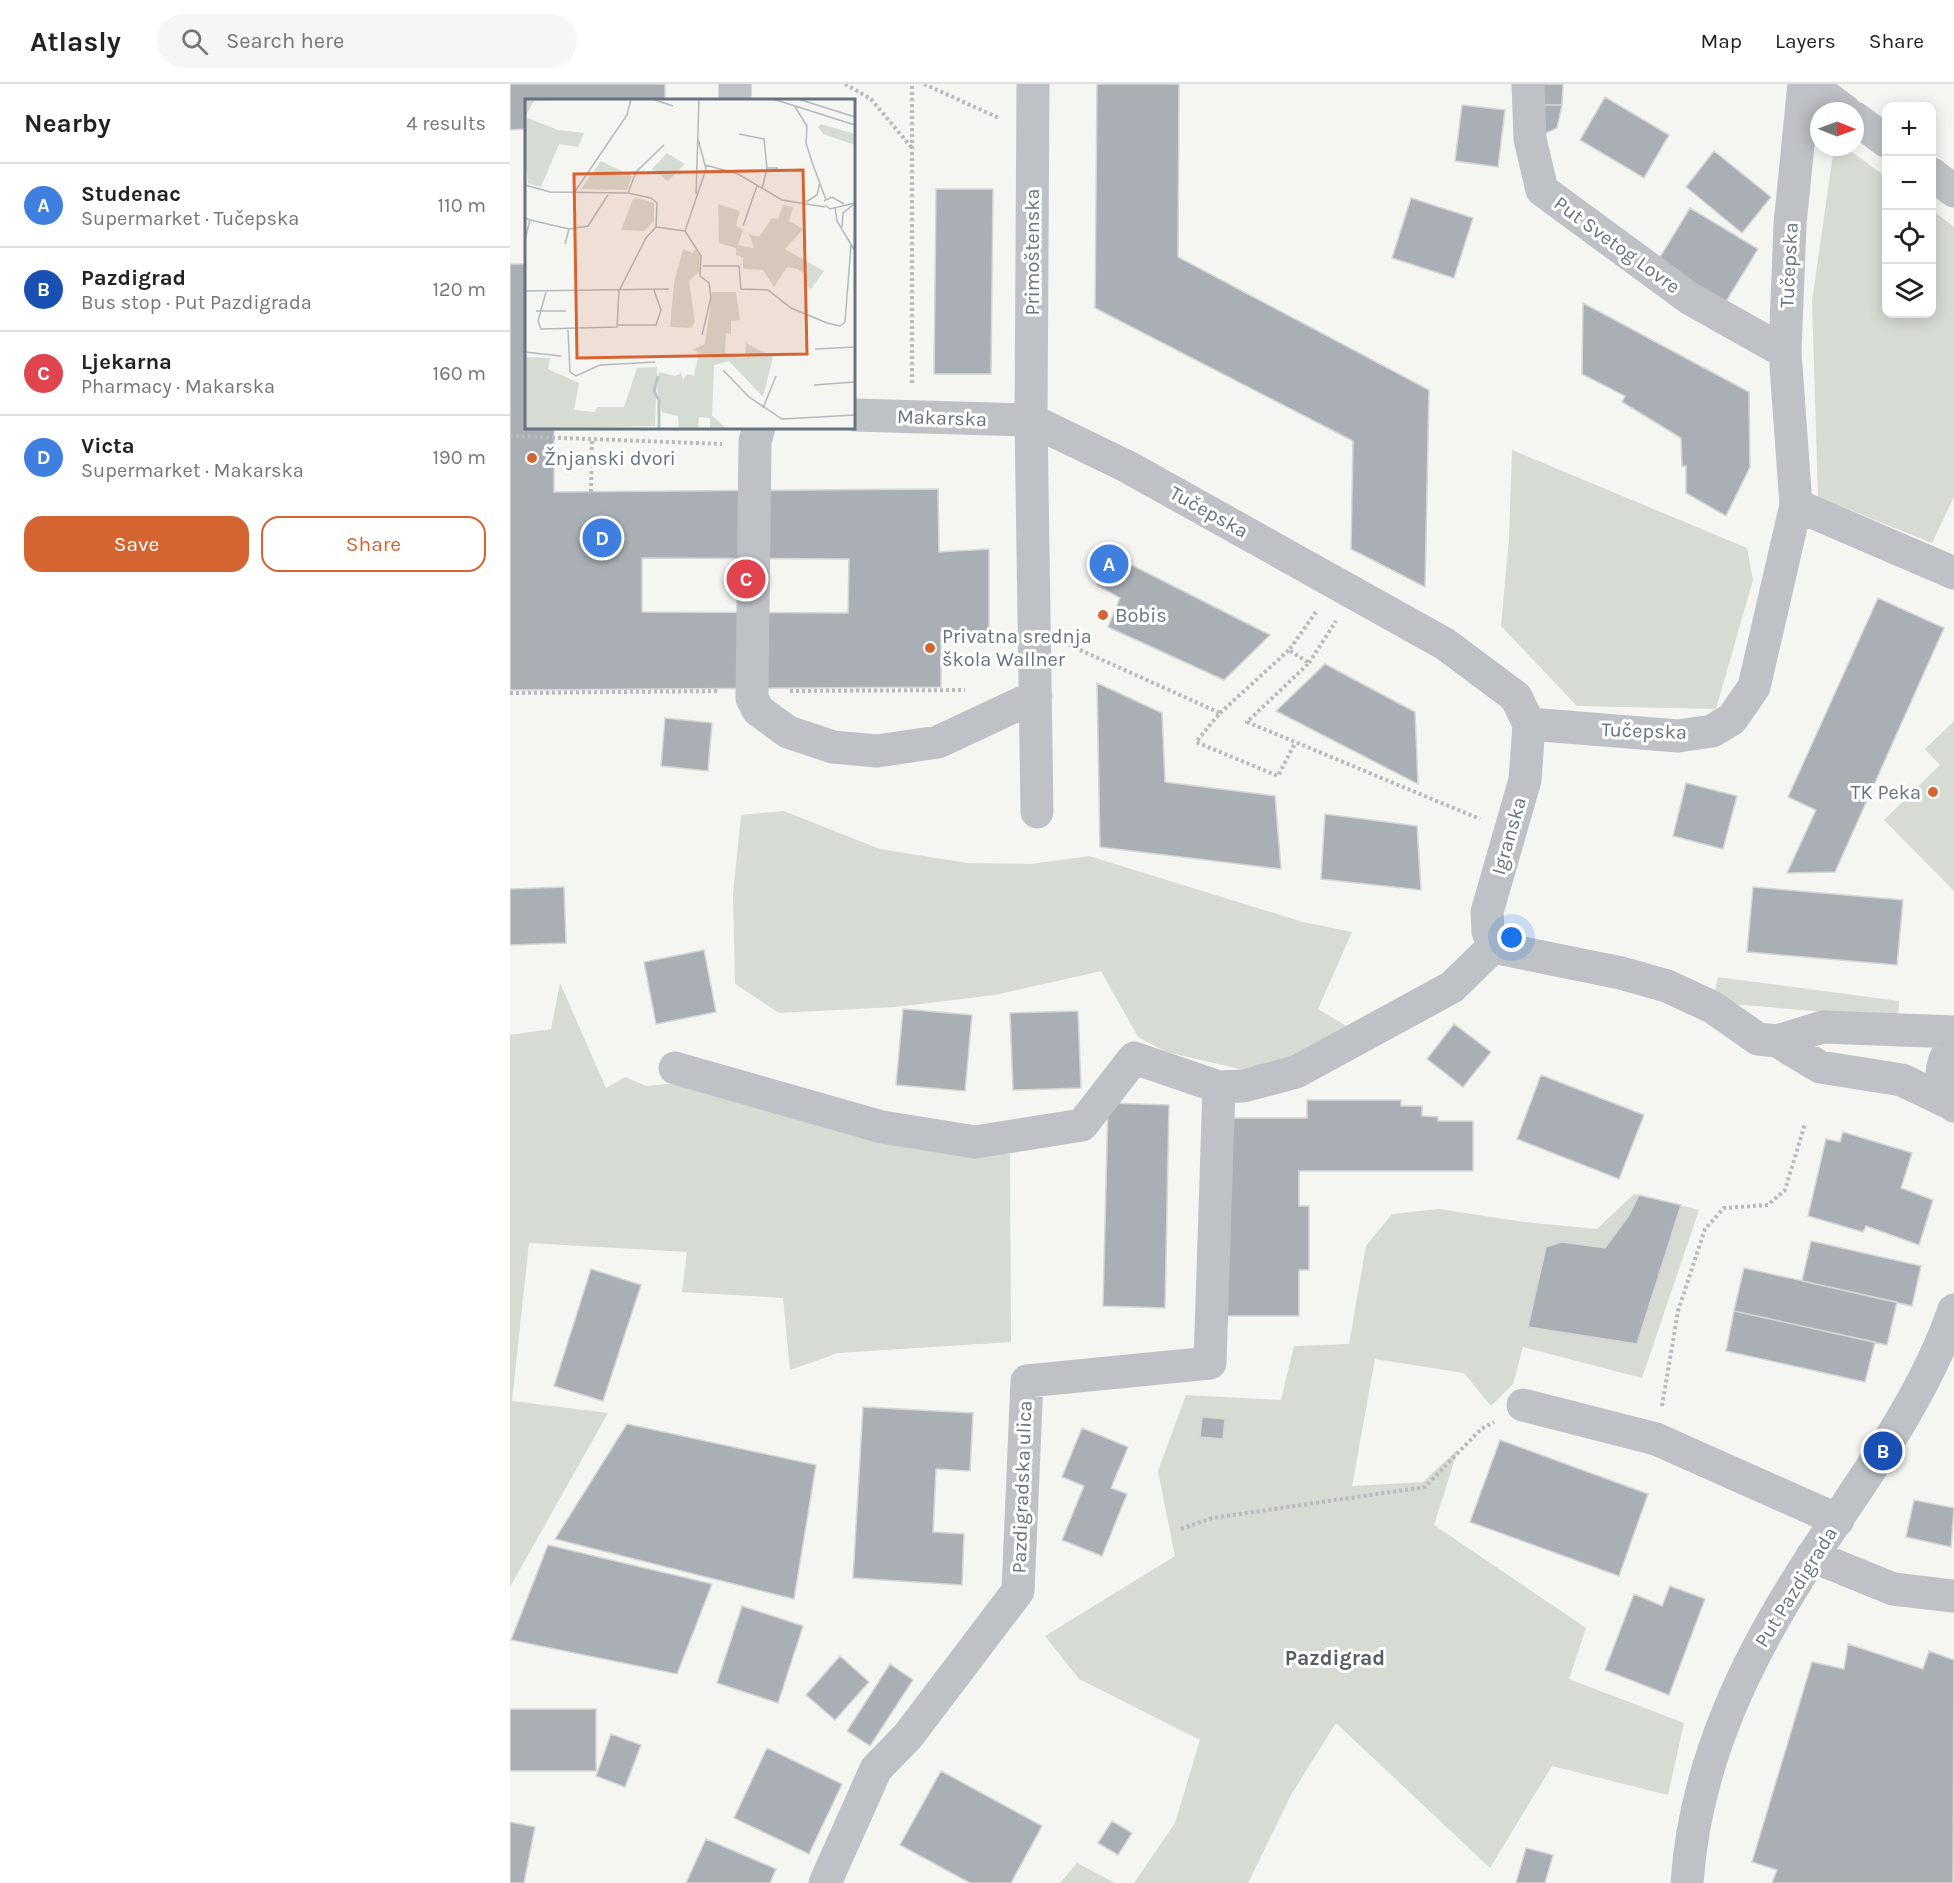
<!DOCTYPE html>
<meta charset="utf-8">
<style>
body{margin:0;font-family:Karla,sans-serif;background:#f6f6f6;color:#222}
.controls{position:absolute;right:18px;top:18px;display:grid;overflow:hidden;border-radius:12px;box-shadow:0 3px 15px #0003}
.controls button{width:54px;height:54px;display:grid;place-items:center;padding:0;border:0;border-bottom:2px solid #e0e0e0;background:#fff;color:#222;font:30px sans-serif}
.compass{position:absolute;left:1300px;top:18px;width:54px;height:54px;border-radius:50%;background:#fff;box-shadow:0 3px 15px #0003;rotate:91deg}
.you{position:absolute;left:1002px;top:854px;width:21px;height:21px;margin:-15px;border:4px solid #fff;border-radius:50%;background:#1a73e8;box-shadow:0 0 0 9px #1a73e833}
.badge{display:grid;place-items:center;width:39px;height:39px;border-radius:50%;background:#d46533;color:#fff;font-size:20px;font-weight:700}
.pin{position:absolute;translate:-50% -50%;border:3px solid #fff;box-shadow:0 2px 6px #0006}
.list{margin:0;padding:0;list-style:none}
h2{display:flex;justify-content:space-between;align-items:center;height:78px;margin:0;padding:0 24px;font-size:26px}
h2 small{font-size:20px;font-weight:400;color:#767676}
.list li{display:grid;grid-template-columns:39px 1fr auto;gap:18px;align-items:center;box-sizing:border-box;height:84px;padding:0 24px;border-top:2px solid #e0e0e0}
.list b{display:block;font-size:22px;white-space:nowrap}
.list p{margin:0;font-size:20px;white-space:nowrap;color:#767676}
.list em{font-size:20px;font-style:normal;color:#767676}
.actions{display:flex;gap:12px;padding:18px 24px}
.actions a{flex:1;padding:14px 0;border:2px solid #d46533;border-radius:18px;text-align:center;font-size:21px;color:#d46533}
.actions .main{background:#d46533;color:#fff}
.icon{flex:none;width:33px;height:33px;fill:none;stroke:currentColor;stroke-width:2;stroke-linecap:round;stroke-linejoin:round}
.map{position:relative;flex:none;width:1444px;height:1799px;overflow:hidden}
header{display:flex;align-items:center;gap:36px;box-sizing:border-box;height:84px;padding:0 30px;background:#fff;border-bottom:2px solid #e0e0e0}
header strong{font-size:28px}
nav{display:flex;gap:33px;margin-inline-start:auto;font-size:21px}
.search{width:420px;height:54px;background:#f6f6f6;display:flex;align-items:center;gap:15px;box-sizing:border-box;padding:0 21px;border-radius:33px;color:#767676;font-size:22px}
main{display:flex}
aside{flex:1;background:#fff}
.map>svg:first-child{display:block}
</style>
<header>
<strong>Atlasly</strong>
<div class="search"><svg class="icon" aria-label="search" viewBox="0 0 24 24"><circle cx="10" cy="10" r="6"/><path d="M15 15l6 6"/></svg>Search here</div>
<nav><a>Map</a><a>Layers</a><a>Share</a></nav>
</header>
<main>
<aside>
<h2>Nearby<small>4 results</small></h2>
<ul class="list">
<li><span class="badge" style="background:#3f7fe0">A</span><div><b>Studenac</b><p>Supermarket · Tučepska</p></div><em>110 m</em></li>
<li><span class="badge" style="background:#1a4fb4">B</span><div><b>Pazdigrad</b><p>Bus stop · Put Pazdigrada</p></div><em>120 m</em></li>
<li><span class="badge" style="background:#e0444e">C</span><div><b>Ljekarna</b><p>Pharmacy · Makarska</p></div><em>160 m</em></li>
<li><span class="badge" style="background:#3f7fe0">D</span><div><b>Victa</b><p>Supermarket · Makarska</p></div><em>190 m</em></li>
</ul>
<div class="actions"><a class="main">Save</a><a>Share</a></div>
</aside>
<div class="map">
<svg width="1444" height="1799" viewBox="0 0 1444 1799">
<rect width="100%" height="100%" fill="#f5f5f2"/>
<path fill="#d6dbd3" d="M1324,63h11l41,30v137h46v-104l22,17v270l-22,46 -114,-46 -6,-196z
M1002,366l235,98 6,32 -37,129 -139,-3 -76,-80 8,-87z
M1444,637v170l-70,-71 56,-55 -15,-16z
M274,727l96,38 87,14 64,1 58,-8 214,66 49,10 -34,77 30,18 -56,32 -52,10 -74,-17 -28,-15 -37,-66 -106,24 -100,12 -116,6 -44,-29 -2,-90 8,-79z
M1208,893l181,24 -1,17 -179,-15 -4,-12z
M50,899l46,105 19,-11 21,9 44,-4 253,69 67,3 1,188 -173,11 -48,17 -7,-72 -101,-6 5,-40 -158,-9 -17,158 96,12 -98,174v-552l41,-6z
M1124,1110l65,16 -57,168 -119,-31 -10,37 -22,22 -27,-33 -89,-14 -23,127 71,-4 35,-33 -24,76 152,103 -17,51 115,44 -16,72 -116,-29 -62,102 -154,-145 -45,72 -43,88h-114l41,-60 25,-83 -121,-61 -34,-43 130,-80 -17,-85 28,-76 95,5 13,-54 55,-2 17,-98 26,-32 47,-5 85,13 73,7z
M567,1779l38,20h-55z"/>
<path fill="#a9afb5" stroke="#d6d6d4" stroke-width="1.5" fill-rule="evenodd" d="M0,0h155v16h-139v29l-16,1z
M587,0h82l-1,173 251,133 -4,197 -74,-38 2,-108 -258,-133z
M1030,0h23l-1,21h-23z
M1095,13l64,38 -25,43 -64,-38z
M952,21l43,5 -7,57 -43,-6z
M1029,21h23l-5,23 -13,6z
M1204,67l57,46 -29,36 -56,-46z
M426,105h57l-2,185h-57z
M901,114l62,20 -19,60 -62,-20z
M1180,124l68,41 -36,59 -68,-41z
M0,180h16v164h28v64l384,-3 1,63 50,-3v84h-48v54l-431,3zM132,474l207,1 -1,54 -206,-1z
M1073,219l166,89 1,75 -24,49 -40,-23v-27h-4l-1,-28 -59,-36 3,-6 -43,-22z
M588,464l172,87 -46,45 -116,-53 12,-29 -23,-13z
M1368,514l66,30 -109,244 -48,1 29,-63 -28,-13z
M815,580l90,48 3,72 -142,-73z
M587,599l65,30 3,69 110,14 6,73 -181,-22z
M155,634l47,5 -4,48 -47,-5z
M1176,699l51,13 -14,53 -50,-13z
M815,730l92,12 4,64 -100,-11z
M54,803l2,56 -56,2v-56z
M1243,803l150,13 -6,65 -150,-13z
M194,866l12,62 -60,12 -12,-62z
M393,925l69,6 -7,76 -69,-6z
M568,927l3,77 -68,2 -3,-77z
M944,940l37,28 -28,35 -36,-28z
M1031,991l103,40 -25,64 -102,-40z
M797,1016h94v6h21v10l16,1v4h35v50h-174v35h10v64h-10v46h-72v-198h80z
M598,1019l61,2 -4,203 -62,-2z
M1333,1048l69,21 -11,35 32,12 -14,45 -53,-19 -3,6 -55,-16 18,-77 14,3z
M1129,1111l42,10 -44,139 -109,-17 18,-80 16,-5 43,6 24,-33z
M1301,1157l110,25 -9,40 -110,-25z
M1234,1184l153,34 -10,43 -153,-34z
M81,1185l50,16 -38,116 -49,-15z
M1224,1227l141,31 -10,40 -139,-31z
M353,1323l110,6 -3,58 -34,-2 -3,63 31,2 -2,51 -109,-7z
M692,1333l23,2 -2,20 -23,-2z
M117,1340l189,41 -22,134 -239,-60z
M572,1344l46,19 -17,41 16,6 -25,62 -40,-16 22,-54 -22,-9z
M990,1356l148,54 -29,82 -149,-54z
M1404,1416l40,8 -3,39 -45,-10z
M38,1461l164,39 -35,90 -166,-34z
M1160,1502l35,13 -36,96 -64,-25 29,-76 28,12z
M232,1522l61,20 -25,77 -61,-20z
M1338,1560l75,25 6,-18 25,9 -1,223h-181l5,-13 -25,-8 60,-200 32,7z
M330,1572l29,26 -34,38 -29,-25z
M380,1580l23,16 -43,66 -23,-15z
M0,1625h86v62h-86z
M101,1650l30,11 -16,42 -29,-11z
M257,1664l75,36 -33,70 -75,-36z
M431,1687l101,55 -31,57h-41l-70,-38z
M602,1737l20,12 -14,22 -20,-12z
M0,1738l25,5 -11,56h-14z
M196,1755l70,30 -6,14h-84z
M1016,1764l27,7 -8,28h-29z"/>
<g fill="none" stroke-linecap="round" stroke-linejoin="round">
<path stroke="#b8babd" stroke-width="4" stroke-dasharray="3 3" stroke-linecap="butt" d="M335,0l26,15 41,49
M414,0l75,34
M402,299v-299
M0,352l212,8
M81,408l1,-52
M806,528l-27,38 20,13 -62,59 233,97
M559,561l151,68 -24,29 82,34 17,-33
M799,579l27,-42
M280,607l175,-1
M0,609l209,-2
M710,629l69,-63
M1152,1322l16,-95 27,-82 19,-21 44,-3 17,-15 20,-66
M671,1445l31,-11 213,-31 56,-58 13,-7"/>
<path stroke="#bec1c5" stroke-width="33" d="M225,0v16
M523,0l-2,336 6,392
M1018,0l2,55 12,51 147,108 96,54
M1299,0l36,27
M1345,34l31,23
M1422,90l22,17
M344,331l177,5 97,47 317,177 71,53 13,27
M249,344l-4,13 -3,257 6,12 30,22 45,15 44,4 61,-9 98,-46
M1286,421l158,68
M1019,640l149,12 34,-5 20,-12 22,-32 42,-182 -11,-153 5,-128 14,-140
M983,863l128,26 46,13 45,21 46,32 19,2 43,26 82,13 50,24
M983,863l-5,-16 -1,-19 38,-132 4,-56
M1267,957l46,-14 131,5
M1444,961c-16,19 -16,42 0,61
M165,984l207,59 93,15 107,-17 52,-67 85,29 24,-1 53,-14 156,-85 41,-40
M1013,1321l133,34 182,81
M1302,1472l81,33 61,7
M315,1799l51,-114 32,-33 110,-145 9,-210 183,-18 9,-276
M1177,1799c8,-120 60,-227 125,-326 52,-80 110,-155 142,-247"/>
</g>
<g fill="#d46533" stroke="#fff" stroke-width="2">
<circle cx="22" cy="374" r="6"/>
<circle cx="593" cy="531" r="6"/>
<circle cx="420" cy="564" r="6"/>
<circle cx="1423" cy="708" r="6"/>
</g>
<g text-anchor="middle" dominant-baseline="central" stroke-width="6" stroke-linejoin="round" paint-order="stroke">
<g font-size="20" fill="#667380" stroke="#fff">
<text transform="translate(1107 161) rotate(36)">Put Svetog Lovre</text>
<text transform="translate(522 168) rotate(-90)">Primoštenska</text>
<text transform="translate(1279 181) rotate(-87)">Tučepska</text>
<text transform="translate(432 334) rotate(2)">Makarska</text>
<text transform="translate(699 428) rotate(29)">Tučepska</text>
<text transform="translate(1134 647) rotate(2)">Tučepska</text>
<text transform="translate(999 752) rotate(-74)">Igranska</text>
<text transform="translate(512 1403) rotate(-88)">Pazdigradska ulica</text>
<text transform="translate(1286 1503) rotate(-58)">Put Pazdigrada</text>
</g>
<g font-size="20" fill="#667380" stroke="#fff" text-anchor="start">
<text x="34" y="374">Žnjanski dvori</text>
<text x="605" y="531">Bobis</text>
<text x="432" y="552">Privatna srednja<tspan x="432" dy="23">škola Wallner</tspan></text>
<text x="1411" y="708" text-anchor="end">TK Peka</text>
</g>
<g font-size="21" font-weight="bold" fill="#545c66" stroke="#fff">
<text x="825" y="1574">Pazdigrad</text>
</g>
</g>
<g transform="translate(15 15)">
<rect width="330" height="330" fill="#f5f5f2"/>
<path d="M0,0h54l-45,2 -9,16 33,13 26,3 -6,14 -19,-3 -18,43 -13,-4 -3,-27zM296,25l34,10v11l-32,-11 -5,-7zM142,54l18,11 -17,17 -16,-12zM76,62l31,15 -5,14 -46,-1zM112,99l17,5v18l-10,10 -23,-1 12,-31zM193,105l22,7 -4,15 7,4 -5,15 16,3 -5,-14 10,3 13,-19 6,1 5,-14 10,2 -4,14 14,8 -18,20 39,22 -13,18 -8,-7 3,-7 -9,-6 -10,-2 -13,20 -11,-17 -20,-1v-12l-7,-2v-7l-17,-5zM158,150l10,4 2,-4 5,7 -1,16 -10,9 6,41 -4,6 -21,-1 4,-44zM187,193h24l4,28 -9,1v13l-5,-1 -1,20 20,2 1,-12 27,14 -10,40 -34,-36 -15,4 -2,51 15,13h-17v-11l-11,-1 -1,12h-19l-1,-13 -16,-4 -5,-24 2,-16 16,4 6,-3 2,7 4,-6 7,2 4,-20 -1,-5 -5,-1 13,-6zM0,258l25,1 -2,11 31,14 -5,27 21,2 2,-5h27l13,-39 20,-1 -2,59 -130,3z" fill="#d6dbd3"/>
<path fill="none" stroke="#bac3c8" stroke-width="3" d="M133,277l-4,15 5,9v29"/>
<path fill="none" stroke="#b3b9bd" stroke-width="1.5" d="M127,0l21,7M248,0l82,26M273,0l57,18M270,8l12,19 -1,17 6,19M214,35l25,5 3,29h11M287,63l14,38M180,66l33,9 44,26 43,7M0,86l25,7 78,1 23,5 6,5 -1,24 -10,11 -27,53 -2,36 -76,2 -3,-8 8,-29M237,90l5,-21M49,94l53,-78 4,-16M103,94l8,-21 28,-27M171,95l3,-95M299,102l8,-4 12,7M281,103l11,-7 3,-13M300,106l5,4 25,-6M310,108l2,14 18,30M0,119l5,2 -5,20M5,121l39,9M218,127l14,-40M131,128l29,4M317,128l1,-14 10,-8M160,132l16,25 -1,20 9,7 2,14 -9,38M160,132l21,-62 -8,-30M40,145l4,-15 19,-3 20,-31M178,167h36l2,23 27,1 23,18 36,15 13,3 5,-4M0,192l144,-2M11,212h30M320,223l6,-77M93,226h38l5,-15 -7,-20M43,231l2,42 6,4 24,-11 55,-3M290,250l40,-2M0,253l36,4M198,271l26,27 33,22 73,-4M289,286l41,-3M238,309l13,-32"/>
<path fill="#d46533" fill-opacity="0.15" stroke="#d46533" stroke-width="3" d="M278,71l4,184 -230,4 -3,-184z"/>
<rect width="330" height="330" fill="none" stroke="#667380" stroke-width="3"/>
</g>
</svg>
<div class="controls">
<button>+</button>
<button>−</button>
<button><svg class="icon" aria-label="locate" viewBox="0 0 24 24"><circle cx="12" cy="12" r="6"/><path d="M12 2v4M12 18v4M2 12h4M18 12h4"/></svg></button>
<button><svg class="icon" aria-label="layers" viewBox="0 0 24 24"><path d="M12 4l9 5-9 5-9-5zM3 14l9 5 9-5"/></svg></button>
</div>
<svg class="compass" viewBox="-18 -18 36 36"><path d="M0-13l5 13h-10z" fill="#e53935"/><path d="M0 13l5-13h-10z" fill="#767676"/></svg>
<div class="you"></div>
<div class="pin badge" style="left:599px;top:480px;background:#3f7fe0">A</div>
<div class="pin badge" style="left:1373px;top:1367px;background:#1a4fb4">B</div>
<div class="pin badge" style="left:236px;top:495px;background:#e0444e">C</div>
<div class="pin badge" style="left:92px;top:454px;background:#3f7fe0">D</div>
</div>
</main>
